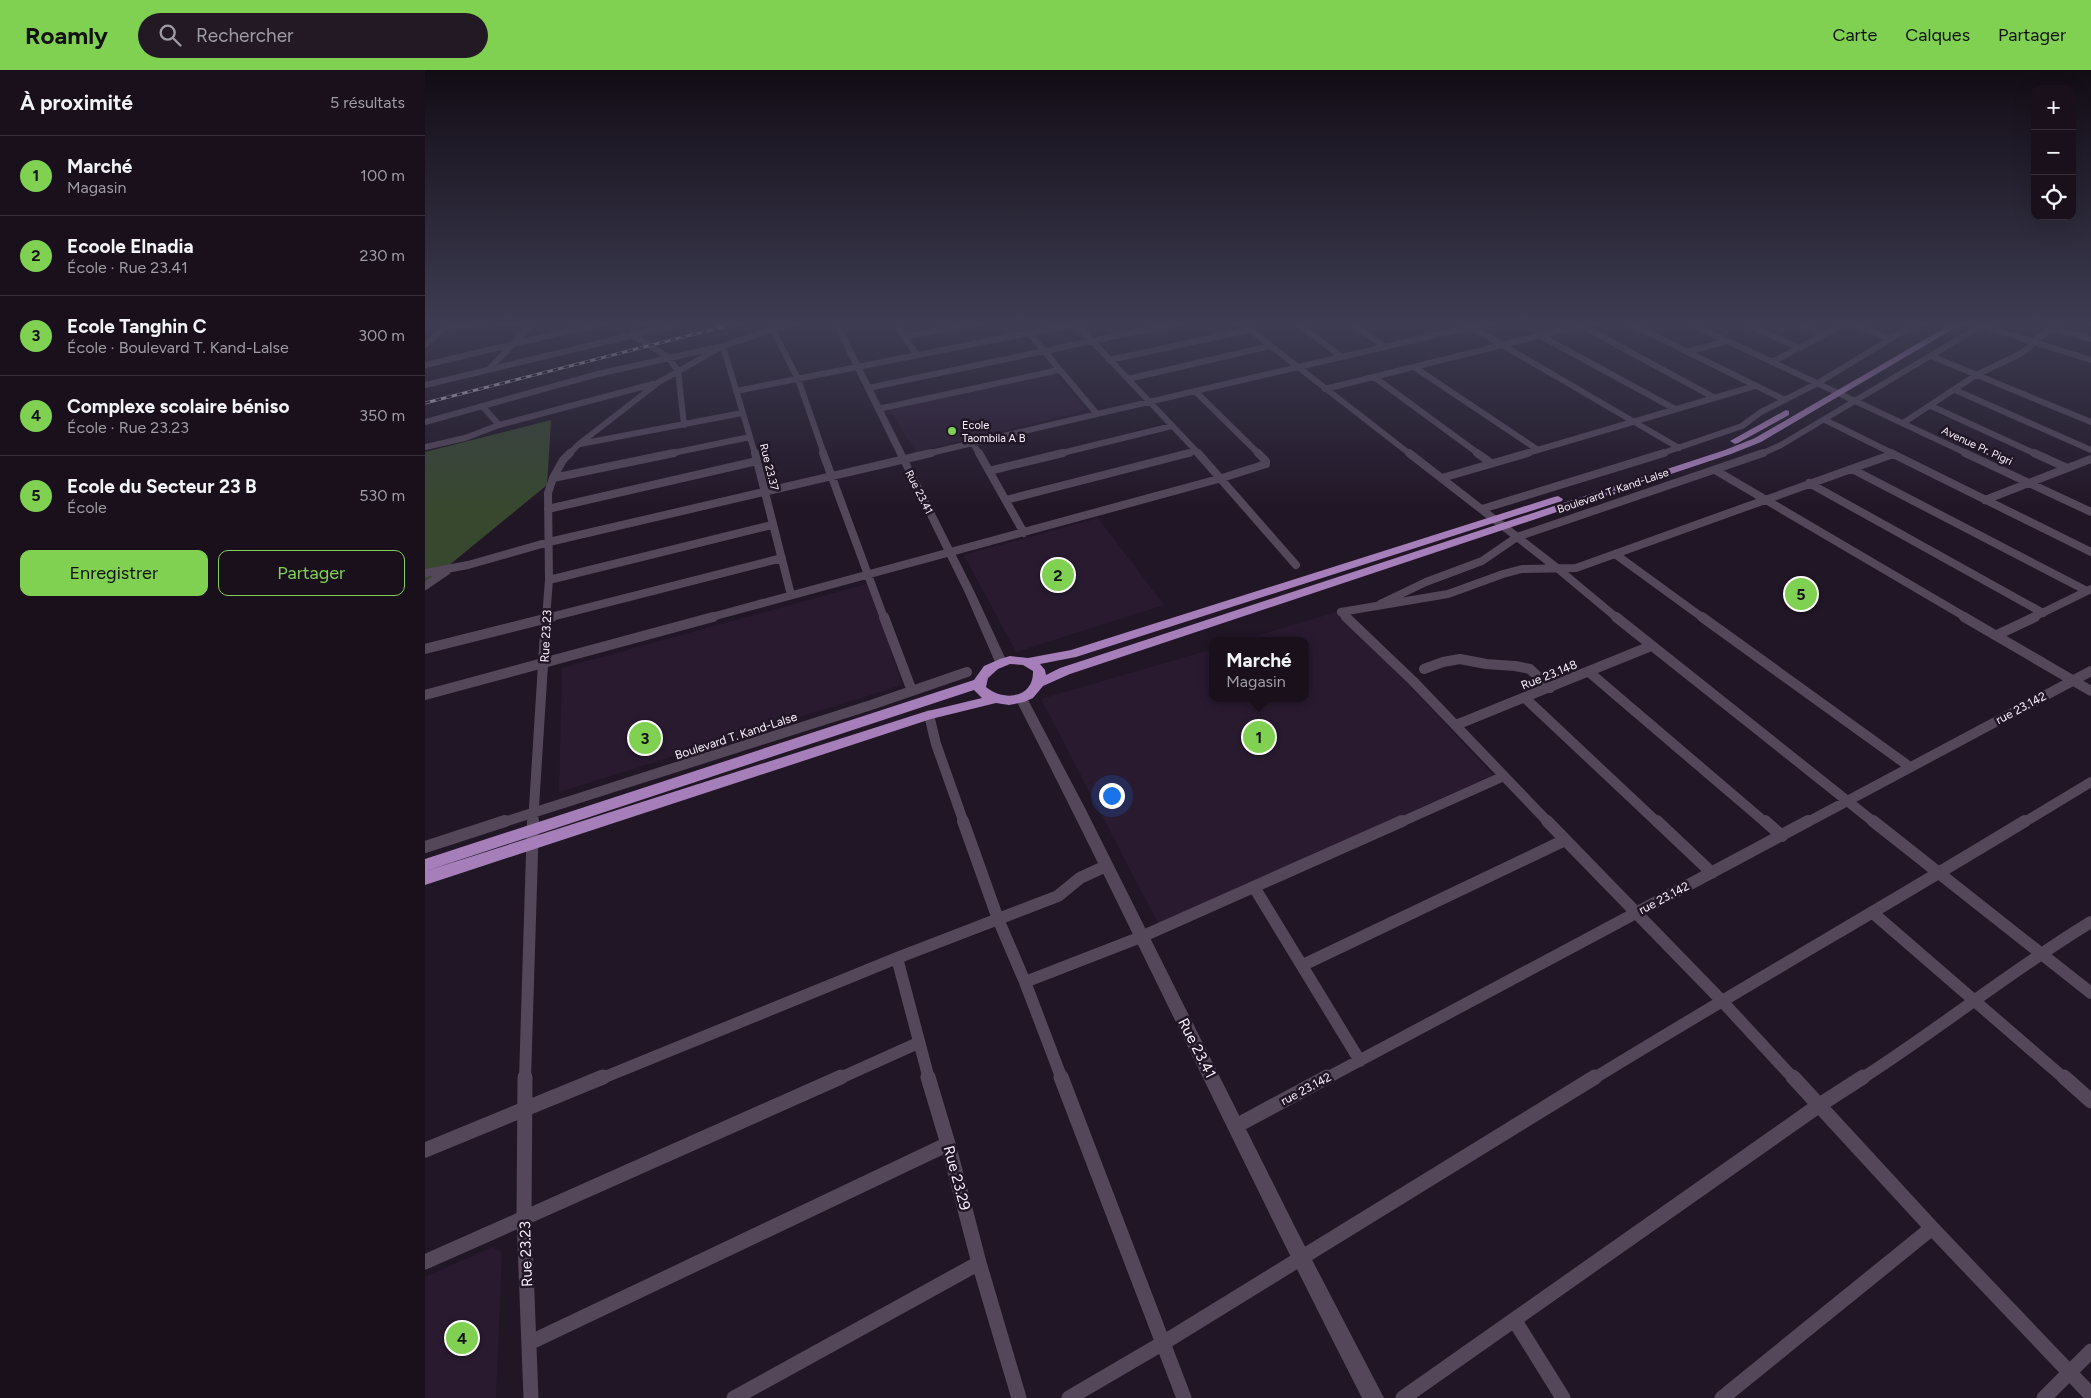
<!DOCTYPE html>
<html lang="fr">
<meta charset="utf-8">
<style>
body{margin:0;font-family:Figtree,sans-serif;background:#221925;color:#f1f3f6}
.controls{position:absolute;right:15px;top:15px;display:grid;overflow:hidden;border-radius:10px;box-shadow:0 5px 20px #0002}
.controls button{width:45px;height:45px;display:grid;place-items:center;padding:0;border:0;border-bottom:1px solid #37303b;background:#19101c;color:#f1f3f6;font:25px sans-serif}
.you{position:absolute;left:686px;top:725px;width:18px;height:18px;margin:-12px;border:4px solid #fff;border-radius:50%;background:#1a73e8;box-shadow:0 0 0 8px #1a73e833}
.badge{display:grid;place-items:center;width:32px;height:32px;border-radius:50%;background:#80d052;color:#111;font-size:16px;font-weight:700}
.pin{position:absolute;translate:-50% -50%;border:2px solid #fff;box-shadow:0 1px 5px #0006}
.popup{position:absolute;left:784px;top:567px;width:100px;height:65px;box-sizing:border-box;display:grid;place-content:center;border-radius:10px;background:#19101c;filter:drop-shadow(0 1px 4px #0005);font-size:16px;white-space:nowrap;color:#9f9da3}
.popup b{font-size:19px;color:#f1f3f6}
.popup::after{content:'';position:absolute;left:50%;top:100%;margin-left:-10px;border:10px solid transparent;border-top-color:#19101c}
.list{margin:0;padding:0;list-style:none}
h2{display:flex;justify-content:space-between;align-items:center;height:65px;margin:0;padding:0 20px;font-size:21px}
h2 small{font-size:16px;font-weight:400;color:#9f9da3}
.list li{display:grid;grid-template-columns:32px 1fr auto;gap:15px;align-items:center;box-sizing:border-box;height:80px;padding:0 20px;border-top:1px solid #37303b}
.list b{display:block;font-size:19px;white-space:nowrap}
.list p{margin:0;font-size:16px;white-space:nowrap;color:#9f9da3}
.list em{font-size:16px;font-style:normal;color:#9f9da3}
.actions{display:flex;gap:10px;padding:15px 20px}
.actions a{flex:1;padding:11px 0;border:1px solid #80d052;border-radius:10px;text-align:center;font-size:18px;color:#80d052}
.actions .main{background:#80d052;color:#111}
.icon{flex:none;width:28px;height:28px;fill:none;stroke:currentColor;stroke-width:2;stroke-linecap:round;stroke-linejoin:round}
.map{position:relative;flex:none;width:1666px;height:1328px;overflow:hidden}
header{display:flex;align-items:center;gap:30px;box-sizing:border-box;height:70px;padding:0 25px;background:#80d052;color:#111}
header strong{font-size:24px}
nav{display:flex;gap:28px;margin-inline-start:auto;font-size:18px}
.search{width:350px;height:45px;background:#221925;display:flex;align-items:center;gap:12px;box-sizing:border-box;padding:0 18px;border-radius:28px;color:#9f9da3;font-size:19px}
main{display:flex}
aside{flex:1;background:#19101c}
.map>svg:first-child{display:block}
</style>
<header>
<strong>Roamly</strong>
<div class="search"><svg class="icon" aria-label="search" viewBox="0 0 24 24"><circle cx="10" cy="10" r="6"/><path d="M15 15l6 6"/></svg>Rechercher</div>
<nav><a>Carte</a><a>Calques</a><a>Partager</a></nav>
</header>
<main>
<aside>
<h2>À proximité<small>5 résultats</small></h2>
<ul class="list">
<li><span class="badge">1</span><div><b>Marché</b><p>Magasin</p></div><em>100 m</em></li>
<li><span class="badge">2</span><div><b>Ecoole Elnadia</b><p>École · Rue 23.41</p></div><em>230 m</em></li>
<li><span class="badge">3</span><div><b>Ecole Tanghin C</b><p>École · Boulevard T. Kand-Lalse</p></div><em>300 m</em></li>
<li><span class="badge">4</span><div><b>Complexe scolaire béniso</b><p>École · Rue 23.23</p></div><em>350 m</em></li>
<li><span class="badge">5</span><div><b>Ecole du Secteur 23 B</b><p>École</p></div><em>530 m</em></li>
</ul>
<div class="actions"><a class="main">Enregistrer</a><a>Partager</a></div>
</aside>
<div class="map">
<svg width="1666" height="1328" viewBox="0 0 1666 1328">
<rect width="100%" height="100%" fill="#211626"/>
<path fill="#291a30" d="M628,303l34,37 -171,42 -27,-43z
M673,448l66,87 -148,47 -52,-97z
M445,513l32,102 -343,107 3,-124z
M915,541l153,164 -334,150 -118,-226 172,-50v49h92v-57h-66z
M68,1177l9,6 -6,145h-71v-121z"/>
<path fill="#37482f" d="M126,350l-4,65 -122,100v-133z"/>
<g fill="none" stroke-linecap="round" stroke-linejoin="round">
<path stroke="#54475a" stroke-width="6" d="M216,252l-8,8 1,6 34,21 10,14 6,54
M469,252l23,33
M649,252l125,132
M815,252l170,132
M870,252l47,35
M923,252l38,25
M1202,252l158,78
M1262,252l281,132
M1317,252l57,26
M1371,252l29,13
M1423,252l43,17
M1043,255l211,123
M21,256l71,-4
M1157,256l133,72
M1557,256l109,34
M1629,259l37,10
M348,260l25,49 26,75
M604,263l68,81
M1116,266l134,73
M479,267l75,-15
M0,275l25,-22
M1262,282l40,-11
M1506,286l160,66
M684,290l140,-30
M1347,292l76,-40
M0,295l182,-43
M989,297l124,83
M65,298l45,-46
M949,307l105,77
M703,309l142,-33
M0,315l263,-63
M443,318l315,-66
M900,319l270,-67
M1530,320l136,60
M311,321l348,-69
M770,321l64,63
M1506,336l105,48
M58,337l16,18
M453,339l181,-39
M1400,350l69,34
M0,352l173,-48 125,-28 73,-24
M1478,353l73,-48 44,-21 10,-7 3,-6 29,-19
M548,373l6,11
M155,374l162,-31
M0,377l40,-9 34,-13 154,-41
M144,384l10,-10 80,-62 64,-36 32,108
M243,384l82,-17
M501,384l565,-132
M633,384l114,-28
M759,384l12,-3
M1099,384l231,-68
M1235,384l82,-28 19,-14 57,-29 79,-48 26,-13
M1336,384l20,-9 206,-123"/>
<path stroke="#54475a" stroke-width="8" d="M330,383l36,142
M398,383l61,165
M554,383l45,80
M773,383l98,112
M984,383l148,115 60,50
M1052,383l14,10
M1466,383l200,99
M1540,383l126,59
M1609,383l33,15
M1427,399l235,122
M1290,400l252,148
M564,401l74,-18
M128,408l121,-25
M1017,408l86,-25
M1384,413l234,130
M581,430l183,-47
M1560,430l106,-41
M123,439l209,-48
M1057,439l182,-56
M1190,484l88,64
M0,503l43,-8 81,-23 382,-89
M124,510l223,-55
M0,516l22,-15
M955,534l46,-22 56,-21 35,-24 246,-84
M916,542l6,6
M916,542l107,-18 55,-20 19,-5 54,-1 317,-114
M121,548l3,-38 -1,-87 5,-15 10,-18 7,-7
M122,548l235,-60
M283,548l514,-140 44,-14v-3l-8,-8
M1607,548l59,-29"/>
<path stroke="#54475a" stroke-width="10" d="M459,547l28,74
M921,547l67,64 136,142
M1191,547l259,206
M1277,547l208,150
M1539,547l127,74
M1572,565l38,-18
M0,579l127,-32
M999,599l19,-7 17,-3 26,5 29,2 15,3 20,19
M1164,602l177,151
M0,625l288,-78
M1100,628l133,125
M504,645l7,29 28,79
M1031,655l195,-79
M76,753l370,-118 96,-33
M108,753l13,-206
M974,753l105,-47
M1381,753l285,-152
M1598,753l68,-41"/>
<path stroke="#54475a" stroke-width="12" d="M538,751l35,98 27,63 37,97
M1122,751l174,179 73,79
M1232,751l55,52
M1340,751l17,15
M1448,751l218,172
M0,777l80,-26
M829,817l106,174
M1448,843l192,166
M472,888l32,121
M878,895l262,-125
M600,912l116,-45 261,-116
M100,1009l8,-258
M175,1009l297,-121 161,-62 22,-18 26,-12
M413,1009l80,-36
M900,1009l483,-258
M1168,1009c143,-88 289,-171 432,-258
M1436,1009c78,-50 151,-109 230,-157"/>
<path stroke="#54475a" stroke-width="15" d="M100,1007l-1,141 7,180
M503,1007l20,67 31,119 40,135
M636,1007l123,321
M1368,1007l139,151 159,167
M1639,1007l27,24
M811,1056l91,-49
M0,1080l178,-73
M0,1192l416,-185
M1090,1251l48,77
M104,1273l419,-199
M309,1328l245,-135
M644,1328l94,-55 432,-266
M978,1328l415,-292 45,-29
M1297,1328l210,-170
M1619,1328l47,-47"/>
<path fill="#54475a" fill-rule="evenodd" d="M407,252h7l136,271 32,69 -2,3 -4,1 -6,-4 -30,-69z
M596,624l6,4 58,110 211,421 88,169h-22c-119,-232 -228,-468 -347,-700z"/>
<path fill="#a67eb9" fill-rule="evenodd" d="M1530,252h10l-204,120 -30,12 -661,220 -27,12 -10,12 -9,4 -15,3 -13,-2 -65,16 -506,166v-26l549,-179 10,-14 16,-7 10,-3 18,2 43,-8 483,-153 4,-1 5,3 -1,2 -486,156 -36,7 5,6 1,5 14,-7 665,-218 30,-12zM585,594l13,1 10,6c1,27 -29,31 -47,16l2,-9 10,-9zM549,620l8,8 -58,14 -498,159z
M1361,340l3,1v4l-51,28 -3,1 -5,-3z"/>
<g stroke="#d5cdd9" stroke-width="3">
<path id="rail" d="M0,333l317,-81"/>
</g>
<use href="#rail" stroke="#211626" stroke-width="2" stroke-dasharray="5.5" stroke-linecap="butt"/>
</g>
<linearGradient id="sky" x2="0" y2="1"><stop stop-color="#120c15"/><stop offset="0.58" stop-color="#3d3c52"/><stop offset="1" stop-color="#3d3c52" stop-opacity="0"/></linearGradient>
<rect width="1666" height="438" fill="url(#sky)"/>
<circle fill="#80d052" stroke="#211626" stroke-width="2" cx="527" cy="361" r="5"/>
<g text-anchor="middle" dominant-baseline="central" stroke-width="5" stroke-linejoin="round" paint-order="stroke">
<g font-size="11" fill="#f8f0fc" stroke="#211626" text-anchor="start">
<text x="537" y="355">Ecole<tspan x="537" dy="13">Taombila A B</tspan></text>
</g>
<g font-size="11" fill="#f8f0fc" stroke="#211626">
<text transform="translate(1552 376) rotate(25)">Avenue Pr. Pigri</text>
<text transform="translate(344 397) rotate(76)">Rue 23.37</text>
<text transform="translate(1188 421) rotate(-19)">Boulevard T. Kand-Lalse</text>
<text transform="translate(494 422) rotate(63)">Rue 23.41</text>
</g>
<g font-size="12" fill="#f8f0fc" stroke="#211626">
<text transform="translate(121 566) rotate(-87)">Rue 23.23</text>
<text transform="translate(1124 605) rotate(-22)">Rue 23.148</text>
<text transform="translate(1596 638) rotate(-28)">rue 23.142</text>
<text transform="translate(311 666) rotate(-18)">Boulevard T. Kand-Lalse</text>
<text transform="translate(1239 828) rotate(-28)">rue 23.142</text>
<text transform="translate(881 1019) rotate(-28)">rue 23.142</text>
</g>
<g font-size="15" fill="#f8f0fc" stroke="#211626">
<text transform="translate(772 978) rotate(63)">Rue 23.41</text>
<text transform="translate(532 1108) rotate(75)">Rue 23.29</text>
<text transform="translate(101 1184) rotate(-92)">Rue 23.23</text>
</g>
</g>
</svg>
<div class="controls">
<button>+</button>
<button>−</button>
<button><svg class="icon" aria-label="locate" viewBox="0 0 24 24"><circle cx="12" cy="12" r="6"/><path d="M12 2v4M12 18v4M2 12h4M18 12h4"/></svg></button>
</div>
<div class="you"></div>
<div class="pin badge" style="left:834px;top:667px">1</div>
<div class="popup"><b>Marché</b>Magasin</div>
<div class="pin badge" style="left:633px;top:505px">2</div>
<div class="pin badge" style="left:220px;top:668px">3</div>
<div class="pin badge" style="left:37px;top:1268px">4</div>
<div class="pin badge" style="left:1376px;top:524px">5</div>
</div>
</main>
